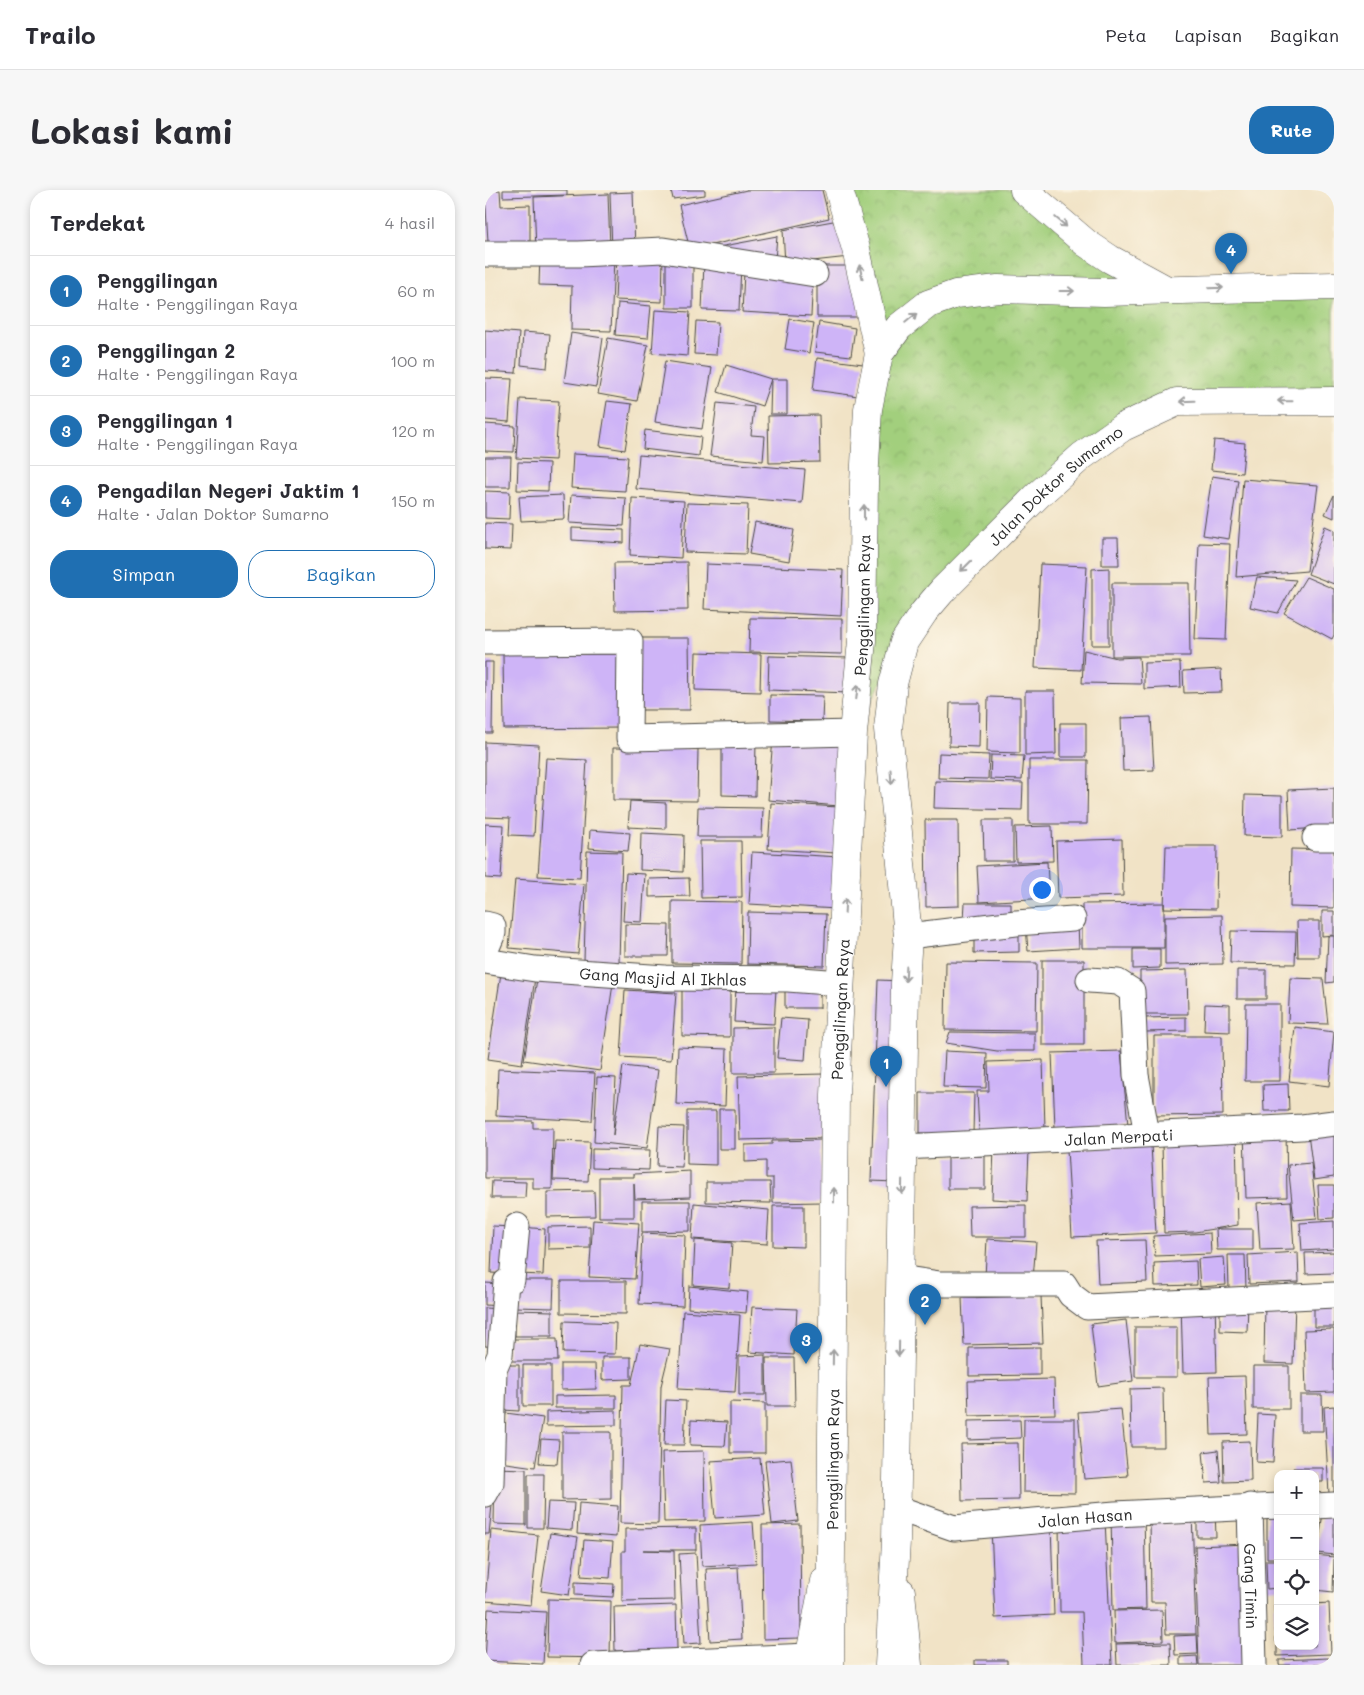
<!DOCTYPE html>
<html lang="id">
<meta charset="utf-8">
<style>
body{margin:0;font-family:Mali,sans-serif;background:#f7f7f7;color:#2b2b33}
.controls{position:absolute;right:15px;bottom:15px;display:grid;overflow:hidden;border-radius:10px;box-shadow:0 2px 8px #0003}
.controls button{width:45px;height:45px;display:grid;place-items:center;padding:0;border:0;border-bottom:1px solid #e1e1e2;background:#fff;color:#2b2b33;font:25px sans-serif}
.you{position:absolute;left:556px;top:699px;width:18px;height:18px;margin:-12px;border:4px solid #fff;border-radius:50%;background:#1a73e8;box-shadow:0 0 0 8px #1a73e833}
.badge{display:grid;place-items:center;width:32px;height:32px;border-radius:50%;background:#1f6fb2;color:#fff;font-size:16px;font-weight:700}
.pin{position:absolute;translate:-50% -41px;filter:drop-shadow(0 1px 2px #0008)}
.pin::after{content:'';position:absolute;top:26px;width:18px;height:15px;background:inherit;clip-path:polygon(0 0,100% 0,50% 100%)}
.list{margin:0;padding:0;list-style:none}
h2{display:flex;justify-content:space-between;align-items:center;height:65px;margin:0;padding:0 20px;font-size:21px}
h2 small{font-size:16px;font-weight:400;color:#7c7c81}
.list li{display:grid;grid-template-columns:32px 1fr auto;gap:15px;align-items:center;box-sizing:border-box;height:70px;padding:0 20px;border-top:1px solid #e1e1e2}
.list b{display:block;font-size:19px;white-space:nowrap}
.list p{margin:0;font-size:16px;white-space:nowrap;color:#7c7c81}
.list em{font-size:16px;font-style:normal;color:#7c7c81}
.actions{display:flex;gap:10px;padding:15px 20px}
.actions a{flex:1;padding:11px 0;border:1px solid #1f6fb2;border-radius:20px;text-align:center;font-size:18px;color:#1f6fb2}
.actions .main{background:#1f6fb2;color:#fff}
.icon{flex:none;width:28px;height:28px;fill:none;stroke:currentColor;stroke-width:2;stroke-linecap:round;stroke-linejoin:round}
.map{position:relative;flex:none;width:849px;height:1475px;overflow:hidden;border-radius:20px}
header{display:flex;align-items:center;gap:30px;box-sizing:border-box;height:70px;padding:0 25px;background:#fff;border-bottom:1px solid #e1e1e2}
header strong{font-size:24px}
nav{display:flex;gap:28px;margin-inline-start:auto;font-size:18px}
.intro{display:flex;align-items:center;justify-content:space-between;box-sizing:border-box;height:120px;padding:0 30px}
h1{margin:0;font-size:35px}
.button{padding:12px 22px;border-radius:20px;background:#1f6fb2;color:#fff;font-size:18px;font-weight:700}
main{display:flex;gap:30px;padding:0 30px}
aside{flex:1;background:#fff;border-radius:20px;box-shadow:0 2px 8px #0003}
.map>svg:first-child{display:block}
</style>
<header>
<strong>Trailo</strong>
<nav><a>Peta</a><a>Lapisan</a><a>Bagikan</a></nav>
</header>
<div class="intro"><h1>Lokasi kami</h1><a class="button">Rute</a></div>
<main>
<aside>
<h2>Terdekat<small>4 hasil</small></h2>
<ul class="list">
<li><span class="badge">1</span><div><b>Penggilingan</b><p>Halte · Penggilingan Raya</p></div><em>60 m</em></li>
<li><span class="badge">2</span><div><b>Penggilingan 2</b><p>Halte · Penggilingan Raya</p></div><em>100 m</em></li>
<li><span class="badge">3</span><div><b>Penggilingan 1</b><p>Halte · Penggilingan Raya</p></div><em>120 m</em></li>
<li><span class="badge">4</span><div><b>Pengadilan Negeri Jaktim 1</b><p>Halte · Jalan Doktor Sumarno</p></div><em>150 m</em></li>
</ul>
<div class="actions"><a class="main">Simpan</a><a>Bagikan</a></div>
</aside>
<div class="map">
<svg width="849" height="1475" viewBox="0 0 849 1475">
<defs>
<pattern id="park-crowns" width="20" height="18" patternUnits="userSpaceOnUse" patternTransform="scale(1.25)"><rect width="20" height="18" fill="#a2cf7d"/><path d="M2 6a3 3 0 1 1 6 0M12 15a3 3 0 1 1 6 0" fill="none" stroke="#8cb26c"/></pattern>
</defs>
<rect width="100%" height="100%" fill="#fcf5e5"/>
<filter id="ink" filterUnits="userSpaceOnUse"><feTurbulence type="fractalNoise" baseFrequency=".02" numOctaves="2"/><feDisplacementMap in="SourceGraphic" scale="10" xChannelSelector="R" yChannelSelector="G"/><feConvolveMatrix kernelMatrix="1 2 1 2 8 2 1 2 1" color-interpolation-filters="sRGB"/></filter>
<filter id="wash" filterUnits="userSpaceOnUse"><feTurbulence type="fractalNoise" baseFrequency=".0096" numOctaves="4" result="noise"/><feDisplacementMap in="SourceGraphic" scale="20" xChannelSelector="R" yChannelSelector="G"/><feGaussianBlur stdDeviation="1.12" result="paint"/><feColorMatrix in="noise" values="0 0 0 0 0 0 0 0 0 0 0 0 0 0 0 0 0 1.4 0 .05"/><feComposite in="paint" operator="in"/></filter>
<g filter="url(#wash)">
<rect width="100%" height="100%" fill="#f1e3c6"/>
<path fill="url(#park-crowns)" stroke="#667d54" d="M352,0h187l143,100 167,-4v115l-157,1 -55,26 -218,214 -51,91 26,-379z"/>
<g id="blocks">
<path fill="#ceb4f7" d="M15,0l1,16 29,-1v45l-42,-8 -3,-51z
M18,0h64v5l-64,2z
M186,0h34v5l-32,4z
M262,0h75l7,28 -139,32 -11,-45z
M148,2l2,57 -23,1 -2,-57z
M123,4l2,54 -74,3 -2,-54z
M348,31l16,36 -64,7 -2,-34z
M292,46l-2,24 -67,-11z
M132,65l46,2 -1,45 -47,-2z
M55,66l74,2 -3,73 -40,-1 1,-44 -33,-1z
M181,68h27v50h-27z
M219,73l37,2 -2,46 -37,-1z
M332,76h42v51h-42z
M259,82l69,3 -2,41 -69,-4z
M133,113l33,3 -3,32 -33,-3z
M170,120l35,2 -3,44 -35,-3z
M305,129l24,4 -5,30 -24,-4z
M211,131l22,1 -2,33 -22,-1z
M334,132l36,6 -4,28 -36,-4z
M0,140l34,3 -3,40 -31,-2z
M38,142l27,2 -3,34 -26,-3z
M86,143l32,5 -7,49 -32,-5z
M123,148l40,7 -11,56 -39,-7z
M332,168l46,6 -5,32 -45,-6z
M180,171l47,7 -10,61 -47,-7z
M241,175l45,14h16v35h-17l1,-35 -9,27 -44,-14z
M0,188l27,1 -3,43 -24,-2z
M35,209l39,2 -4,59 -39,-2z
M122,211l25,3 -7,46 -25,-4z
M232,213l37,4 -3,28 14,1 -2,25 -53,-5z
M334,225l1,47 -51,1 -1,-47z
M0,234l30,2 -1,26 -29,-1z
M160,240l56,7 -2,19 -56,-7z
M729,250l31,3 -3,30 -31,-3z
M88,264l55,3 -3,34 -54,-3z
M154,265l166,15 -3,33 -166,-14z
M0,267h26l-1,30h-25z
M33,272l31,1 -1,28 -31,-1z
M727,286l26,4 -9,59 -26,-4z
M758,289l75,6 -11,86 -71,6z
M0,301l25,1 -1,27 -24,-1z
M78,305l1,24 -43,2 -2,-24z
M86,305l55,3 -2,28 -55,-3z
M849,305v23l-9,-4z
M147,308l52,3 -3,57 -51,-3z
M202,313l61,2 -2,49 -61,-2z
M270,332l39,8 -5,31 -40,-7z
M0,333l27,1 -1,26 -26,-1z
M840,336l9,4v54l-26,-10z
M87,338l52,2v13l-52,-3z
M617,348h16l1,27h-17z
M714,353l31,1 -4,96 -31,-1z
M202,372l1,48 -73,1 -1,-48z
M221,374l137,6 -2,46 -137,-7z
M555,374l47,2 -6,104 -46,-2z
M624,378v77h-17v-76z
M772,387l39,3 -18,33 -28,-6z
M821,387l28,12v46l-2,4 -48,-26z
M627,393h77l1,73h-78z
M265,428l92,1v35l-93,-2z
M154,448h50l1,72h-51z
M599,460l33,8 22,-1 2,27 -59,-1z
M211,462l65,2 -1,38 -65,-2z
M18,464h119v74l-118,1z
M284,466l81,2 -1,35 -81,-3z
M0,472h8l-1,71h-7z
M695,472l1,25 -37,2v-26z
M736,479l1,23 -38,1 -1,-22z
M540,501h30l1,63 -31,1z
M285,505l53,1 -1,25 -52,-1z
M503,507l32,1v55l-33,-1z
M465,513h30l-1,44 -30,-1z
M666,527l3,53 -31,1 -2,-53z
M575,533h26v34h-26z
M288,548l71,6 -5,62 -71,-6z
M237,549l34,1 -1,56 -33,-1z
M0,552l54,3 -5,91 -25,-1 1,-17 -25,-1z
M128,558l85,1 -1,52 -84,-1z
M454,563l50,2 -1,24 -50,-1z
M506,565l33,1 -2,24 -32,-1z
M61,568l41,2 -7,118 -42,-2z
M544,570h59l-1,64h-58z
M450,591l88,2 -1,27 -88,-2z
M849,598v39l-44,3 -2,-40z
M760,605l37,1v41l-38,-1z
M145,611l36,2v26l-38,-2z
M286,613l67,4 -2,46 -68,-4z
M213,617l65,1 -1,29h-65z
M440,630h33l1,86 -33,1z
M498,630h30v41h-29z
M0,634l19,1 -3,54 -16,-1z
M567,636l1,35 -37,1 -1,-35z
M105,640l40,3 -2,18 -39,-3z
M156,643l43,2 -1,37 -43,-2z
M637,649l1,57 -65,2 -2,-57z
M215,651h41l1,56 -41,1z
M681,656h51l-1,63 -52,-1z
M806,659l43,1v58l-44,-1z
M102,661l35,1 -3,110 -35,-1z
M267,662l88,5 -3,52 -88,-5z
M562,672l2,36 -70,4 -2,-36z
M141,683l19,1 -3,48 -19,-1z
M204,688l1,18 -41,1v-18z
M30,689l69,5 -6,70 -69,-6z
M187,711l70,1 -1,62 -69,-1z
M480,713h46v17l-47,-1z
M679,713v45h-82v-44z
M837,721h12v24l-12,1z
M263,722l78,2 -2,52 -77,-2z
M737,725l1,49 -58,1v-49z
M812,731h22v36h-21z
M593,733l1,25 -51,3 -2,-25z
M140,734l44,1 -1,31h-43z
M489,741h45v21l-45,1z
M746,741l65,1 -1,32 -65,-1z
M843,746h6v46l-8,1z
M648,759h27v19l-27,1z
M557,770h42v85h-42z
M461,772l91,1 -1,68 -91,-1z
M702,780l1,44h-48v-43z
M752,780h29v29h-29z
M16,783l34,5 -13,86 -34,-5z
M53,783l75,11 -13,87 -76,-11z
M805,788l33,1 5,45 -40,-1z
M393,790l24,1 -7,201 -24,-1z
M197,797h48v50l-48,-1z
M251,797l40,2 -2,35 -40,-2z
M300,799h35v19h-35z
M140,800l51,3 -5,67 -50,-3z
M720,814l25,1v27l-26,-1z
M761,814h34v77h-35z
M701,827v14l-41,1 -1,-14z
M296,828l27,2 -3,40 -28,-2z
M289,837v46h-41v-45z
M810,837l39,5 -5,54 -40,-5z
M465,842l85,1v18h-38l-51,-8z
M669,846h68l1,79 -69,1z
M193,857l49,2 -2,57 -49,-2z
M460,861l42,2 -1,35 -43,-1z
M636,861l7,74 -73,3 -3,-75z
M558,870l2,69 -66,2 -2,-40h12l-1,-29z
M138,876l35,4 -11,78 -53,-6 3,-65 19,1 -3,57z
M13,879l97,4 -3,48 -96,-5z
M339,884l2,64 -86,2 -2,-64z
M803,894l1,27h-25l-1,-26z
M435,903h54l-1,41 -53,-1z
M234,919h16v40h-16z
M202,921h29v54l-29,-1z
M0,931h48v7h20l-1,61h-19v-11h-48z
M174,936l25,1 -2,40 -25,-1z
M801,939l1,68 -41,1 -2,-67z
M849,939v48l-20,3 -6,-47z
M751,944l2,91 -43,7 -31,1 -2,-91z
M336,950v62l-48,1v-25h-7v-17l-21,1v-17l27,-1v-3z
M70,951l35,1 -2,39 -35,-1z
M666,955l5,88 -84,4 -5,-88z
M107,959l58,1 -1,20 -57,-2z
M509,959l35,1 -2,51 -35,-2z
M500,966v33h-37v-32z
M826,973l6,55 -23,2 -6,-55z
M205,981v26l-55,2 -1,-15v33h-35v-40h35v-3z
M7,991l34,1 -1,16h-34z
M221,992h64l1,21 -65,-1z
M833,995h16v33l-14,1z
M109,1001l1,25 -48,1v-25z
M157,1011h48v30l-48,1z
M806,1011l3,48 -34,1 -3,-47z
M209,1013l75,7 -2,34 -75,-5z
M541,1015v32h-56l-1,-31z
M288,1016h31v41l-31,-1z
M108,1030l46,3 -4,56 -46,-2z
M849,1031v28l-32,2 -2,-28z
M8,1036l18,1 -2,47 -18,-1z
M105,1036v22l-42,1v-22z
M36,1037l24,2 -2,46 -24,-1z
M731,1039h37v21h-36z
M157,1043l43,2 -2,71 -44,-2z
M725,1043l1,21 -56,2 -2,-20z
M502,1049l49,3 -3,37 -48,-2z
M210,1050l37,3 -3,45 -36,-3z
M660,1050l2,42 -49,2 -2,-43z
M813,1062l1,30 -50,2 -1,-29z
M849,1062v21l-28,1 -1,-21z
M743,1065h17l1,34h-17z
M739,1067l2,28 -26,2 -2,-28z
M711,1071l1,24 -42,1 -1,-23z
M31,1090h38l-1,28 -38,-1z
M76,1091h65v33l-65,-1z
M0,1093l17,1 -1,22 -16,-1z
M204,1096l59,6 -2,21 -58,-5z
M556,1106l2,47 -79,2 -2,-47z
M829,1107h20v30h-20z
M780,1111l30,1 -2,62 -29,-1z
M730,1113l2,69 -34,1 -2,-69z
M735,1113l28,1 -1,28 -27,-1z
M267,1117l45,2 -3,46 -45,-3z
M0,1118l16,1 -7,38 -9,-1z
M30,1120l37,1v25h-37z
M198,1121l57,4 -5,77 -57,-3z
M641,1130l7,61 -35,5 -7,-62z
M79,1131l52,2 -1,31 -52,-1z
M650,1137h42v50h-42z
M849,1139v63l-28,1 -2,-63z
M23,1149h49l1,22h-50z
M155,1154l30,5 -9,37 -3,138 -38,-1 3,-138h8z
M555,1157v28l-71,1v-28z
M280,1165v40h-26v-39z
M117,1167h29v22l-29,1z
M281,1168h28l1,48h-28z
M76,1174h34l1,25 -35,1z
M17,1175h17v46l-17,-1z
M38,1175h28v41h-28z
M768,1176h36v43h-36z
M760,1186l2,58 -36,1 -2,-58z
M569,1189l1,35 -86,2 -1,-35z
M678,1198l1,59h-33l-1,-58z
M131,1205v13h-61v-12z
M815,1205h22l1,36h-23z
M181,1210l20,1 -2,44h-20z
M245,1212l35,1v50h-35z
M849,1216v88h-5l-5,-87z
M636,1219l7,67 -44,3 -6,-67z
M131,1220v15l-70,1v-14z
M21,1223l37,5 -8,49 -36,-5z
M773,1224l17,1 -2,48 -17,-1z
M539,1229h51v74l-52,-1z
M206,1230l36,2 -2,24 -35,-1z
M535,1230l1,18 -53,2v-19z
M77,1242h49v67l-49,1z
M56,1249l18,1 -2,24 -18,-1z
M765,1251l1,40 -27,1 -1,-40z
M533,1253l1,57 -57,1 -1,-57z
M733,1260l3,32 -15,1 -3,-31z
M219,1261l1,70 -41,1 -2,-70z
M275,1268l5,57 -50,3 -5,-57z
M306,1269l7,62 -26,3 -7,-63z
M10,1278l31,1v56l-32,-1z
M808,1278h30v14h-8v-8h-22z
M43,1284h16l-1,54h-15z
M63,1312l26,1 -2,27 -26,-2z
M94,1313l39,3 -2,31 -39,-3z
M0,1315h7l-3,29h-4z
M839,1316l10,2v47l-17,-2z
M782,1318h11v50h-11z
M712,1320h18l1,27h-19z
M707,1322l4,122h-30l-1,-32h-14l-1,-89z
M659,1323l2,96 -33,1 -2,-95z
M574,1330h46l7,145h-28l-2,-53h-22z
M268,1332l3,41 -54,3 -2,-41z
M315,1334l1,114 -38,1 -1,-114z
M566,1335l3,90 -59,3 -4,-91z
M211,1338v22h-53l31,1 1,49 -53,1v-50h3v-22z
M6,1340l47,5 -7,70 -46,-4z
M65,1343l28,4 -9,58 -28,-4z
M99,1350l29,2 -3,36 -29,-2z
M764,1354l3,121h-53l-4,-119z
M211,1363l5,90 -17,1 -5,-90z
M830,1365l19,2 -1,35 -18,-2z
M781,1370h12v28l-11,1z
M253,1377l4,72 -32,2 -4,-72z
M90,1392l39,2 -1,13 -38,-2z
M63,1409l63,2 -1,57 -63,-1z
M844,1413l2,51 -54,2v-10h38v-42z
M191,1415l1,44 -62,2 -1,-44z
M789,1416h4v36h-2z
M3,1419l58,3 -3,52 -58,-3z
M677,1420l1,31 -48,2 -1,-32z
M712,1445l1,19 -23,1 -1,-19z
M685,1453l1,22h-54l-1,-21z
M712,1466l1,9h-18v-8z
M844,1468v7h-50v-5z
M490,1470h32v5h-32z"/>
</g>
</g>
<g filter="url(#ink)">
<use href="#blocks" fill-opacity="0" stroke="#494742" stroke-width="1"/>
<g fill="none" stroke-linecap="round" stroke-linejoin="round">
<g stroke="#494742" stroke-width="27">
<g id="minor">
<path d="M0,64h94l84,-4 152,24"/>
<path d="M0,452l145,-1 -1,97 224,-5"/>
<path d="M830,648h19"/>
<path d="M0,734l8,2v7l-8,19"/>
<path d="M423,746l108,-13 57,-4"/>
<path id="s1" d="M0,771l50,8 130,9 123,1 53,4"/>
<path d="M604,790l29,2 14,9 4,84 11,59"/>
<path id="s2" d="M418,957l399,-20 32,-4"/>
<path d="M415,1088l40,6h124l7,11 16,12 247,-12"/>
<path d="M0,1304l6,-11 3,-114 6,-14 6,-73 6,-2 5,-54"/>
<path id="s3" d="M765,1316l4,159"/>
<path d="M830,1316l19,-1"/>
<path id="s4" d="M412,1318l57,20 161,-14 163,-8"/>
<path d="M108,1475l216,-9"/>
</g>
</g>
<g stroke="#494742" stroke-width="29">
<path id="tertiary" d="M416,1402l7,73
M323,1475l16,-84"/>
</g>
<g stroke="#494742" stroke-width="29">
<path id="secondary" d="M354,0l17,59 23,105
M539,0l62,53 24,16 57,31"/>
</g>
<g stroke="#494742" stroke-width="29">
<g id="primary">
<path id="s5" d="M345,1475l5,-570 18,-362 9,-92 2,-158 4,-74 11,-55 20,-27 29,-23 28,-10 42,-5 106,3 230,-6"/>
<path id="s6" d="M404,1475l7,-124 9,-558 3,-47 -20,-207 5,-45 11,-42 20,-30 18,-21 96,-96 44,-39 41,-29 54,-25 157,-1"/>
</g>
</g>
<use href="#minor" stroke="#fff" stroke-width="25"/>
<use href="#tertiary" stroke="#fff" stroke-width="28"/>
<use href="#secondary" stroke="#fff" stroke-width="28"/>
<use href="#primary" stroke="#fff" stroke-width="28"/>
</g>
<defs><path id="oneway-shaft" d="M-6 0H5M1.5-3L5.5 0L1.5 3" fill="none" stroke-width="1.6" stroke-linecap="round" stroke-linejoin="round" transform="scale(1.25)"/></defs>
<g stroke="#a0a0a0">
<use href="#oneway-shaft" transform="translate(576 32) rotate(40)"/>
<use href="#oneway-shaft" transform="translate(376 82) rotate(-103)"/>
<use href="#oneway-shaft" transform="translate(731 98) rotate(-2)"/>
<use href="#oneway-shaft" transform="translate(582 101)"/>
<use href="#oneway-shaft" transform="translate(426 128) rotate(-39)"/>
<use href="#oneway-shaft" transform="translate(702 211) rotate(178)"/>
<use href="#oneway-shaft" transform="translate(800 211) rotate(-179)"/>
<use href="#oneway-shaft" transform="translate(379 322) rotate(-90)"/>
<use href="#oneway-shaft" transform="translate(481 376) rotate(135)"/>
<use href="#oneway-shaft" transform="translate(372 502) rotate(-84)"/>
<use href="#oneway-shaft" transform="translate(406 587) rotate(86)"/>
<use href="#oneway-shaft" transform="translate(360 716) rotate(-87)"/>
<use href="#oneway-shaft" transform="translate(421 784) rotate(93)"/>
<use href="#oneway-shaft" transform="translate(417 997) rotate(91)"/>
<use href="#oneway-shaft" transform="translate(349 1005) rotate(-90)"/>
<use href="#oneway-shaft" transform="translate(414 1159) rotate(91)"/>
<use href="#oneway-shaft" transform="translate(348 1167) rotate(-89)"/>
</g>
</g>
<g text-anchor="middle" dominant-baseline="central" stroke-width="4" stroke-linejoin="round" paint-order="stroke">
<g font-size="16" fill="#2b2b2b" stroke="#fcf5e5">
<text stroke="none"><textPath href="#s6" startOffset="1245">Jalan Doktor Sumarno</textPath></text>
<text stroke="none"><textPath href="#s5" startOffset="1061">Penggilingan Raya</textPath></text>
<text stroke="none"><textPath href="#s1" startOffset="179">Gang Masjid Al Ikhlas</textPath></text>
<text stroke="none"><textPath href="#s5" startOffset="656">Penggilingan Raya</textPath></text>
<text stroke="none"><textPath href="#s2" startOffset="216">Jalan Merpati</textPath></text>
<text stroke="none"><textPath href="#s5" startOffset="206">Penggilingan Raya</textPath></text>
<text stroke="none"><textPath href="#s4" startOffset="192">Jalan Hasan</textPath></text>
<text stroke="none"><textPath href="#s3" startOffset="80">Gang Timin</textPath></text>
</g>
</g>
</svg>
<div class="controls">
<button>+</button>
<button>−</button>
<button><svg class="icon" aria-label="locate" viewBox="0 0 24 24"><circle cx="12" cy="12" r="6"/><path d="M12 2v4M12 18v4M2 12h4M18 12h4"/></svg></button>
<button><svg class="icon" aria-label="layers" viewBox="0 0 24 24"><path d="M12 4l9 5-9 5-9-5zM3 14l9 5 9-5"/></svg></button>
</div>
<div class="you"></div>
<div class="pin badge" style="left:401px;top:897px">1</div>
<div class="pin badge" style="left:440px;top:1135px">2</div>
<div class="pin badge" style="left:321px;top:1174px">3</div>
<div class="pin badge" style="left:746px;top:84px">4</div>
</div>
</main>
